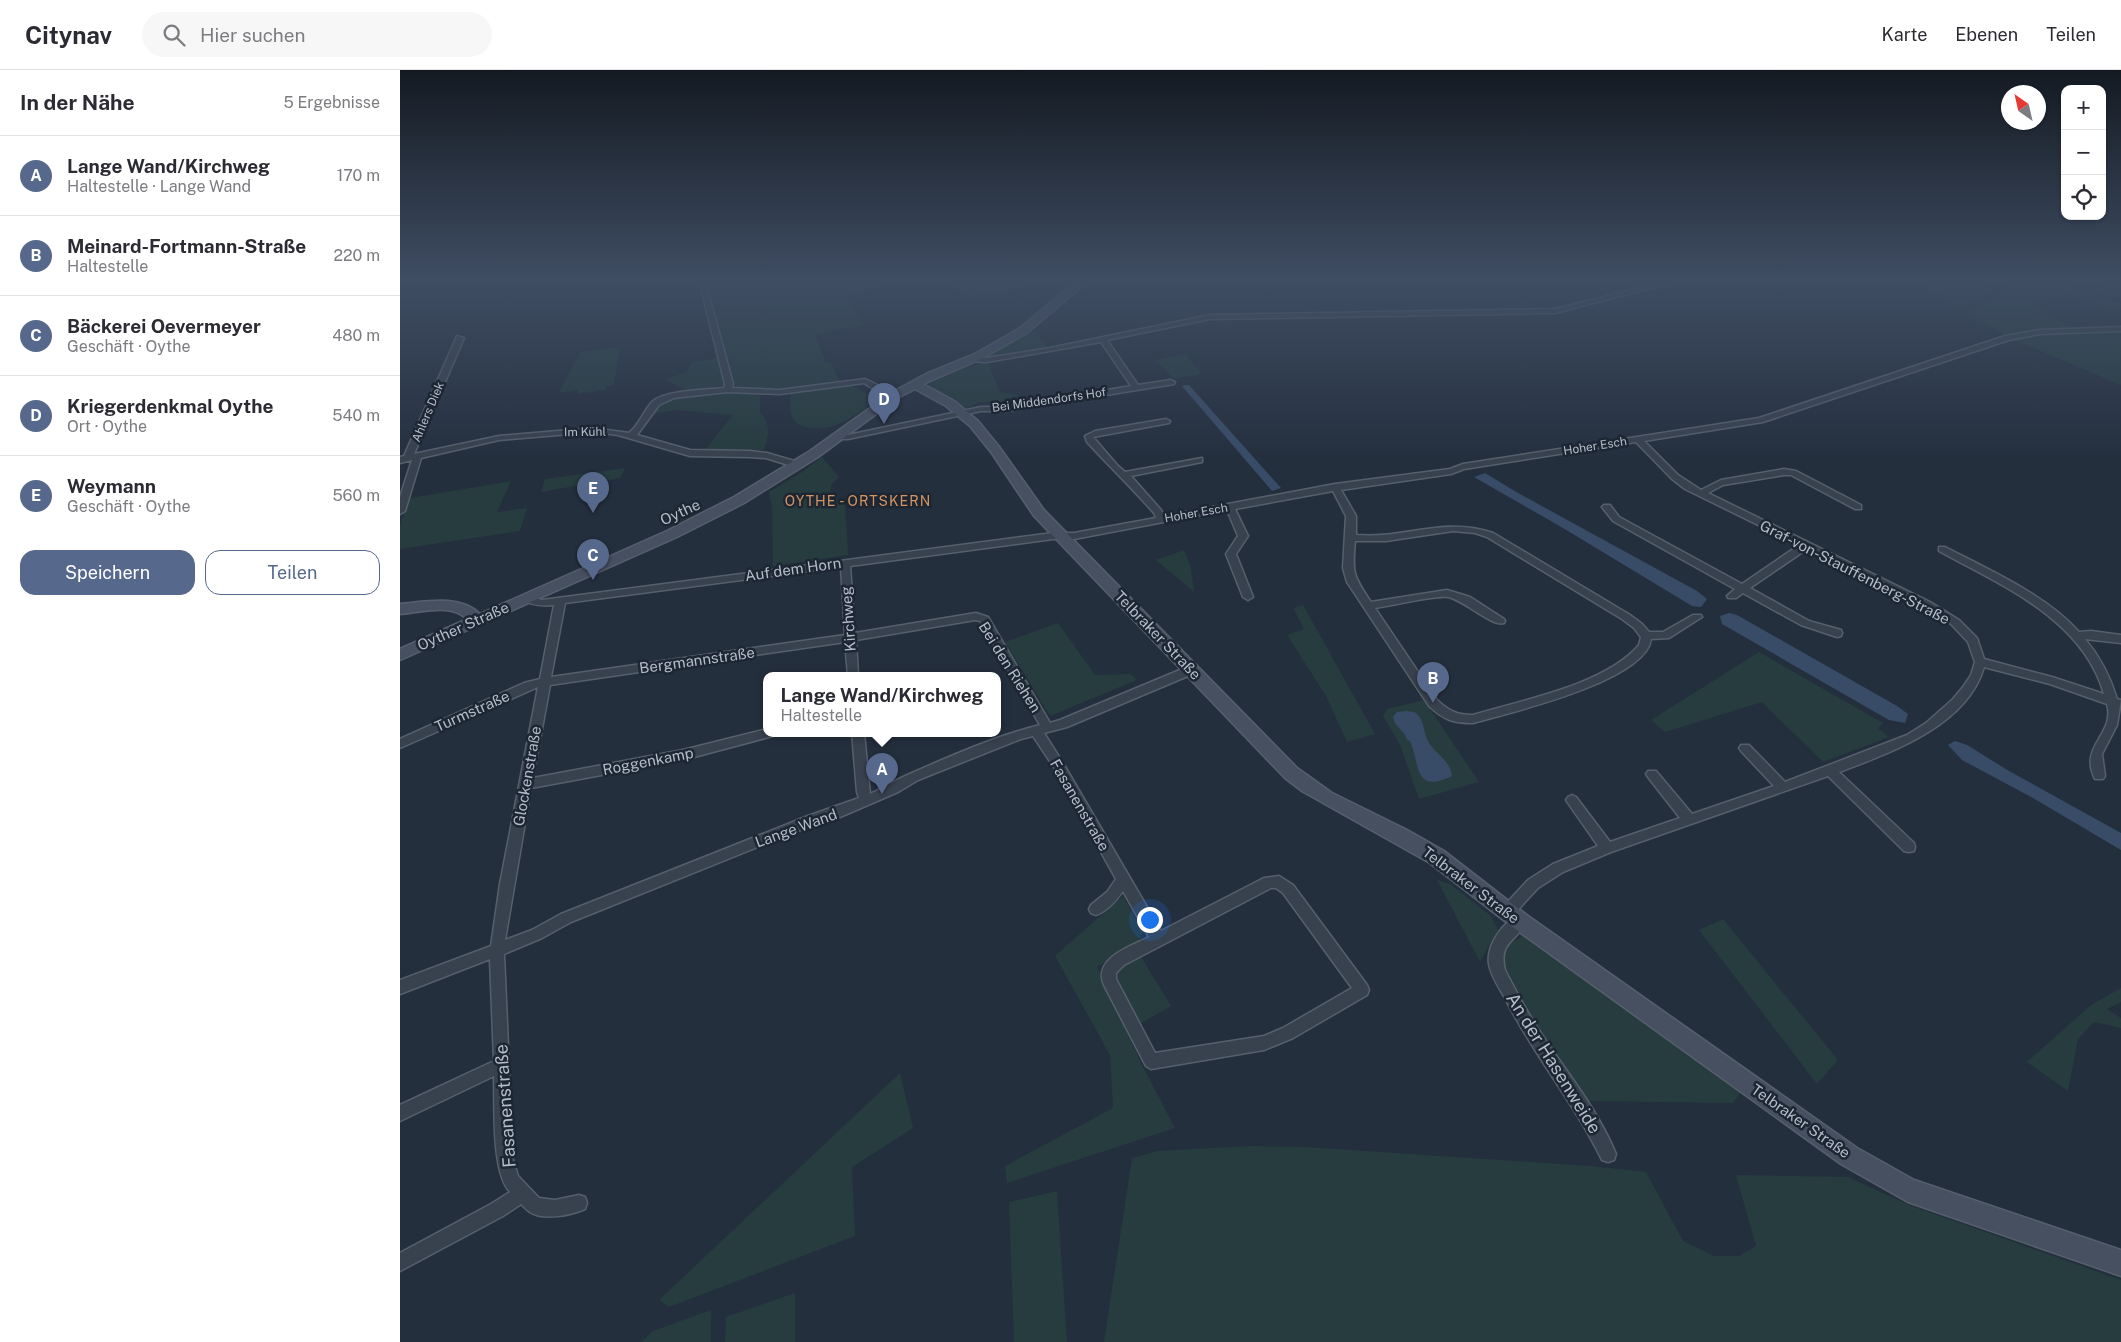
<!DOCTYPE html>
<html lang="de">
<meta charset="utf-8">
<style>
body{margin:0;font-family:"Public Sans",sans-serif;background:#f7f7f7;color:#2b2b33}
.controls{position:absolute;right:15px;top:15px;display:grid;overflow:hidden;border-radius:10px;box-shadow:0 1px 4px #0004}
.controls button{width:45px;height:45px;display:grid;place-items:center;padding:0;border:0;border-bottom:1px solid #e1e1e2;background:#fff;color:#2b2b33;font:25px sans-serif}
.compass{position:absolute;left:1601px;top:15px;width:45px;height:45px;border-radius:50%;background:#fff;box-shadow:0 1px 4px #0004;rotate:326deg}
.you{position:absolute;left:749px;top:849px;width:18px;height:18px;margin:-12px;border:4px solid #fff;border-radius:50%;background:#1a73e8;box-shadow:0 0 0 8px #1a73e833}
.badge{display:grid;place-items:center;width:32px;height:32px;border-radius:50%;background:#56698c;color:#fff;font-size:16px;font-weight:700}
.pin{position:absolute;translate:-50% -41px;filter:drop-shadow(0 1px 2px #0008)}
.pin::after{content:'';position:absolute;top:26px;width:18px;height:15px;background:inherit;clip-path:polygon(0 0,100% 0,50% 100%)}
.popup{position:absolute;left:363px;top:602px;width:238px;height:65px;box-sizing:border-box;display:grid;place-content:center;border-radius:10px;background:#fff;filter:drop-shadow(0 1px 4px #0005);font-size:16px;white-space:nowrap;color:#7c7c81}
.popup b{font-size:19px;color:#2b2b33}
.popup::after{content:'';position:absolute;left:50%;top:100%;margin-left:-10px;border:10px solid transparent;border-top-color:#fff}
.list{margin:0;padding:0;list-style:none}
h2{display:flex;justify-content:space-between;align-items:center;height:65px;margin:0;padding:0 20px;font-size:21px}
h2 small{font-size:16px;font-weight:400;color:#7c7c81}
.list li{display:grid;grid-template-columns:32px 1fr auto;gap:15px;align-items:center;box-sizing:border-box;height:80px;padding:0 20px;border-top:1px solid #e1e1e2}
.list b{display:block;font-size:19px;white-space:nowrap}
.list p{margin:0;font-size:16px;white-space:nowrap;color:#7c7c81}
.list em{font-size:16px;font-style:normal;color:#7c7c81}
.actions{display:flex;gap:10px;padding:15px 20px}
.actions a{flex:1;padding:11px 0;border:1px solid #56698c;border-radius:15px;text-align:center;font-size:18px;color:#56698c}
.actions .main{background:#56698c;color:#fff}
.icon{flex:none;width:28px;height:28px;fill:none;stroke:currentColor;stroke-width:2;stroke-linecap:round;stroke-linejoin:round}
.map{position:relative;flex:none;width:1721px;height:1272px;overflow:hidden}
header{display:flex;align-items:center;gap:30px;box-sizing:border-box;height:70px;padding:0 25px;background:#fff;border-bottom:1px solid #e1e1e2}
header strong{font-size:24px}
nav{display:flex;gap:28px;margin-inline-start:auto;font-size:18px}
.search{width:350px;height:45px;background:#f7f7f7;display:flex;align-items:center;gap:12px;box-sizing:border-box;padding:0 18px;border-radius:28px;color:#7c7c81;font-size:19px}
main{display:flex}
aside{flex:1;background:#fff}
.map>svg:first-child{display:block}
</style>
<header>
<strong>Citynav</strong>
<div class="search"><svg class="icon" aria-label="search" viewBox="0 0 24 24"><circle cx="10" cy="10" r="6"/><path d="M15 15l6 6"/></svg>Hier suchen</div>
<nav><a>Karte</a><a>Ebenen</a><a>Teilen</a></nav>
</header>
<main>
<aside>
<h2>In der Nähe<small>5 Ergebnisse</small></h2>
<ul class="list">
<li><span class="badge">A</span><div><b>Lange Wand/Kirchweg</b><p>Haltestelle · Lange Wand</p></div><em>170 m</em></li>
<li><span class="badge">B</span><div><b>Meinard-Fortmann-Straße</b><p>Haltestelle</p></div><em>220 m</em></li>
<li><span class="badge">C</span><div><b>Bäckerei Oevermeyer</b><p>Geschäft · Oythe</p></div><em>480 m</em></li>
<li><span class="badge">D</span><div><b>Kriegerdenkmal Oythe</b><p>Ort · Oythe</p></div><em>540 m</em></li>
<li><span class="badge">E</span><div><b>Weymann</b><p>Geschäft · Oythe</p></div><em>560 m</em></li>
</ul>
<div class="actions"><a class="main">Speichern</a><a>Teilen</a></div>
</aside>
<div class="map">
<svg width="1721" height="1272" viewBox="0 0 1721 1272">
<rect width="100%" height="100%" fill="#242f3e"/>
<path fill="#263c3f" d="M306,211h205l-52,10 1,2 -12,3 14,29 -47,10 11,28h5l9,19c-36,6 -67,8 -104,5z
M553,211h95l-84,17z
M1517,211h51l25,10 -13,10 -19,7z
M1617,211h58l-9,3 55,20v4l-10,3 -42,-16 -35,9 38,25 -39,2 -26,4 -45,-23 26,-10z
M1703,211h18v16l-10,1 -21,-8 20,-6z
M629,262h7l13,17 -59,9 2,-4z
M1721,262v53l-107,-45 24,-5z
M220,277l-6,38 -7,1 -2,4 -27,4v-4l-19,3 21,-41z
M785,284l17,20 -28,5 -19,-19z
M318,288l6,28 -36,5 -22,-11c11,-8 20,-1 26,-18z
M587,291l13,31 18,3 -17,8 -19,-1 -18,7 -36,-24 34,-16z
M448,314l29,15c-23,17 -43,35 -72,28 -17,-4 -16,-20 -14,-34z
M326,322l34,3v17c11,12 9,24 4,38l-60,1 29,-36 -56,-5 -25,4c15,-23 49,-20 74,-22z
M422,387l17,20 -8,8 -1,9 15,10 3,51 -75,11 -1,-58 -3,-16 33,-20z
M225,398l-5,10 -79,14 4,-13z
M111,411l-14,31 30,-4 -7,23 -120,18v-24l10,-27z
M784,480l7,18 3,24 -38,-32z
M903,535l72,129 -28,8 -21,-46 -39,-61 17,-6 -11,-21z
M658,553l37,52 36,-1 6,6 -87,36 -45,-74z
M1359,582l124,71 -5,5 11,9 -66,25 -61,-60 -97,30 -14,-12z
M1024,630l55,82 -60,17 -19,-54 -17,-29 4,-7z
M1037,810l13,4 40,31 10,18c-10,7 -13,18 -20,29z
M723,826l20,36 -6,13 -40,22 45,98 33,63 -168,55 -2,-17 108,-58 -3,-53 -55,-99z
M1323,849l115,141 -21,24 -118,-154z
M1124,865l219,154 -10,14 -145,-2 -58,-87 -27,-52 5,-17z
M737,880l34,56 -38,22 -24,-48 10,-20z
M1721,918v14l-14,7 14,9v10l-27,-6 -16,17 -10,52 -41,-29 64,-57z
M500,1003l13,55 -61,39 3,69 -186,71 -10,-7z
M850,1076l56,1 284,19 56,6 37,69 31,15h25l17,-10 -20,-71 112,2 61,28 212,75v62h-1017l28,-184 26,-7z
M657,1121l10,151h-53l-5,-140z
M395,1223v49h-70l1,-25z
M311,1240v32h-70l12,-11z"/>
<path fill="#394c67" d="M785,315h4l92,103 -9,3 -90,-105z
M1085,403l33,20 179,98 10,8 -6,8 -9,-1 -129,-78 -89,-51z
M1329,543l8,2 160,91 11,8 -3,9 -16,-3 -167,-96 -2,-8z
M1007,641c5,1 8,0 11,4 7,8 5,17 10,26 6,12 23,20 24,35 -39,19 -32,-13 -42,-35l-3,-1c-2,-10 -13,-13 -14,-23l4,-5z
M1555,671l12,4 42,26 112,62v17l-88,-52 -71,-38 -14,-15z"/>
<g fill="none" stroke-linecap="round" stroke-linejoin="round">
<g stroke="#565f6c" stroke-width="3">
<path id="street" d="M299,211h6l28,103 -1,4 48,2 85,-11 34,16 -4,2 -13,-3 -18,-11 -84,11 -53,-2 -53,6 -15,7 -22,30 53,15 60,1 17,2 34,10 1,2 -4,3 -32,-10 -16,-1 -60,-1 -72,-21 -25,-3 -94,8 -78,18 -16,53 -5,3v-17l12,-37 -12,3v-6l4,-1 53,-120 7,2 -50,116 85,-18 94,-8 36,5c10,-8 14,-21 23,-31 13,-12 54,-12 72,-14l1,-4z
M1268,211h11l-124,32 -345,6 -103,21 31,45 33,-5 4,2 -1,2 -167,27h-26l-133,28h-11l-4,-2 4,-2h11l133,-28h26l124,-21 -30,-44 -114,20 -18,-1 -1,-2 4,-2 15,1 63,-10 160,-33 345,-6z
M1721,257v4l-81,3 -31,6 -246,82 -119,19 34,34 23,15 20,-10 63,-11 12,2 65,34v4h-6l-64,-34h-7l-61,10 -15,8 222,109 29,18 18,18 7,21 68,18 52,17c-21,-75 -103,-109 -165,-143v-4h6c44,23 101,48 134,85l12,-1 30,4v8l-36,-4c15,18 25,37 32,60l4,1 -4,25 -15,29 3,22 -2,3h-8c-17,-33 21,-45 12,-75l-57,-20 -66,-17c-17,59 -94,86 -145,105l75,71 1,4 -1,4 -5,1 -5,-1 -76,-75 -217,76 -48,20 -25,16 -26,28 -5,2 -5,-2 -2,-4 2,-4 26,-28 25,-16 45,-18 -30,-43 -2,-3 2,-3 4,-2 4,2 34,45 70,-24 -32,-41 -2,-3 2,-3h8l36,43 82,-28 -33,-35 -2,-3 2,-3h8l36,37 122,-47 19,-12 27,-24 10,-12 8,-12 4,-13 -7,-20 -17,-18 -29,-18 -115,-57 -57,39 59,33 32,9 1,3 -1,3 -4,1 -36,-12 -58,-32 -7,5h-8l-1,-2 8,-7 -122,-68 -11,-14 2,-2h6l9,12 123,67 57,-39 -114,-56 -13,-10 -36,-37 -172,27 -13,5 -110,16 15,26v19c50,4 87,-19 137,-2l137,82 12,9 7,8h14l30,-17h8l1,2 -33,21 -18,1c-5,42 -142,74 -178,84 -20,0 -29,-3 -44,-17l-82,-124 -4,-14 3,-52 -13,-25 -98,18 13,27 -12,18 17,43 -5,3 -5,-3 -17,-43 12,-18 -11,-26 -153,29h-21l-203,27 5,67 121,-20 12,4 62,106 10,-3 127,-53h8l1,3 -1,3 -128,54 -23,6 19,30 98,168 103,-53 15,-2 14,9 74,100 2,5 -2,5 -74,43 -29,12 -113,19 -5,-3 -42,-81c-12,-27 28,-39 45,-48l-26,-46c-7,10 -16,20 -27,24l-5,-2 -2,-4 2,-4 16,-13 9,-13 -61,-110 -22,-33 -12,3 -103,41 -20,12 -58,25 -25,7 -244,98 -29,16 -38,16 9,206 5,16 21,22 16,2 24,-5 6,2 2,6 -2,6c-14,6 -42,12 -55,3 -3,-2 -6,-5 -9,-8l-18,12 -103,55v-18l91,-49 19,-12c-19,-20 -15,-87 -16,-116l-94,45v-16l94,-44 -4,-102 -90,35v-14l91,-34 9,-62 38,-197 -138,61v-9l124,-56 16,-4 14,-74c-11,1 -24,1 -32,-7l1,-2 4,-1 15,5 511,-67h21l82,-15 -2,-5c-22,-25 -45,-47 -67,-71l-2,-6 10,-5 71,-12 4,2 -1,2 -76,14 25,29 7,6 77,-14v4l-71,14 30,34 3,6 171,-32 115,-15 13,-5 296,-46 246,-82 35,-6zM1053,461l22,2 12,4 135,82 12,9 7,9 -2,8c-34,40 -117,55 -166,70 -16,0 -24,-4 -36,-15l-62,-92c15,-2 61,-13 73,-11 16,3 44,30 56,26l1,-2 -1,-2 -34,-22 -23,-7 -76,12c-18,-26 -19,-30 -16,-61h31zM441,497l4,68 -294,42 14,-74zM575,550l5,1 60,104c-44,11 -87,30 -128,48 -15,6 -28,15 -42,21l-6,-61h-12l5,59 2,6 -51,18 -247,98 -29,16 -27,10 26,-152 152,-28 86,-23 4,-1 2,-3h-8v-4l-84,21 -150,28 17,-93 295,-43 3,33h10l-2,-35zM871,818h5l7,5 69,95 -69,40 -19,8 -109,17 -39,-74v-6l8,-8z
M1120,845l5,2 2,4c-10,21 -29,20 -22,49 11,21 22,43 36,63 26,40 57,77 75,121l-2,6 -6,2 -6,-2c-27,-56 -67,-103 -95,-158 -6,-12 -16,-25 -18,-38 -3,-18 14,-43 31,-49z"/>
</g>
<g stroke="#565f6c" stroke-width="3">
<path id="secondary" d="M677,211h11l-60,51 -45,26 -60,26 31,17 24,20 22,27 44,62 253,258 35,25 75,37 37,21 84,65 329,232 57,32 207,70v26l-213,-74 -67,-38 -327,-236 -84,-65 -128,-72 -17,-13 -251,-262 -43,-64 -21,-26 -24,-20 -31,-17 -16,8 -81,60 -74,46 -67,34 -277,123v-11l67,-30c-16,-16 -46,-7 -67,-5v-10c25,-2 59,-10 80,10l187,-83 67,-34 76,-46 81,-58 35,-19 49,-20 45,-26z"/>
</g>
<use href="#street" fill="#38414e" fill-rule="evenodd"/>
<use href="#secondary" fill="#465061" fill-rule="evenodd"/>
</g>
<path fill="#303945" d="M447,211h15l1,2 -15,3z"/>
<linearGradient id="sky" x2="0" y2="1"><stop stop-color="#141a22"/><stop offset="0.54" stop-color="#3f4d63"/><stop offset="1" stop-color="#3f4d63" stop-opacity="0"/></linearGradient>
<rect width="1721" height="389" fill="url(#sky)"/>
<g text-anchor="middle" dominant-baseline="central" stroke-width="5" stroke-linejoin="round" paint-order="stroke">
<g font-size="12" fill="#b4bcc9" stroke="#1d2633">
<text transform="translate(649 330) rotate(-8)">Bei Middendorfs Hof</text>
<text transform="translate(28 342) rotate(-67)">Ahlers Diek</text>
<text transform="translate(185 362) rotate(-1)">Im Kühl</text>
<text transform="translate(1195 376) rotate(-9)">Hoher Esch</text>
<text transform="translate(796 443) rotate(-10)">Hoher Esch</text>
</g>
<g font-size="14" letter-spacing="1" fill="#d59563" stroke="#1d2633">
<text x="458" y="431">OYTHE - ORTSKERN</text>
</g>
<g font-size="15" fill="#b4bcc9" stroke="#1d2633">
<text transform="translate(280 442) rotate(-25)">Oythe</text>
<text transform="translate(393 499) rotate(-8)">Auf dem Horn</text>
<text transform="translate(1455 502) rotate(27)">Graf-von-Stauffenberg-Straße</text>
<text transform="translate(448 549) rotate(-94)">Kirchweg</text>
<text transform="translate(63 556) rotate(-24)">Oyther Straße</text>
<text transform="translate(758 565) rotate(46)">Telbraker Straße</text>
<text transform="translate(297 590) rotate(-8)">Bergmannstraße</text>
<text transform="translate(610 597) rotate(58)">Bei den Riehen</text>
<text transform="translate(72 641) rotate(-24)">Turmstraße</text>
<text transform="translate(248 691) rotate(-11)">Roggenkamp</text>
<text transform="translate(127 706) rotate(-80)">Glockenstraße</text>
<text transform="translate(680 735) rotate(60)">Fasanenstraße</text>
<text transform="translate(396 758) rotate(-20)">Lange Wand</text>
<text transform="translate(1071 815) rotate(37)">Telbraker Straße</text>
<text transform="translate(1401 1051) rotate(35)">Telbraker Straße</text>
</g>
<g font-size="18" fill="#b4bcc9" stroke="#1d2633">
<text transform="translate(1154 993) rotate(58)">An der Hasenweide</text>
<text transform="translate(105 1036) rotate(-94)">Fasanenstraße</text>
</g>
</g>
</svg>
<div class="controls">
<button>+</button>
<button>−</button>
<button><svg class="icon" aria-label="locate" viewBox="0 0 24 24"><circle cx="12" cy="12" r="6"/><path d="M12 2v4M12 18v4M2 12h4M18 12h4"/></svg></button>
</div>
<svg class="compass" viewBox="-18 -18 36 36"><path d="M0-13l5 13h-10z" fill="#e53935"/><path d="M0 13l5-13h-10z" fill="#7c7c81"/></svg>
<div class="you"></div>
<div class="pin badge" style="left:482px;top:724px">A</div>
<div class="popup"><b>Lange Wand/Kirchweg</b>Haltestelle</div>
<div class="pin badge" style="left:1033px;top:633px">B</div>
<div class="pin badge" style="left:193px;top:510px">C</div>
<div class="pin badge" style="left:484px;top:354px">D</div>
<div class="pin badge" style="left:193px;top:443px">E</div>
</div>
</main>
